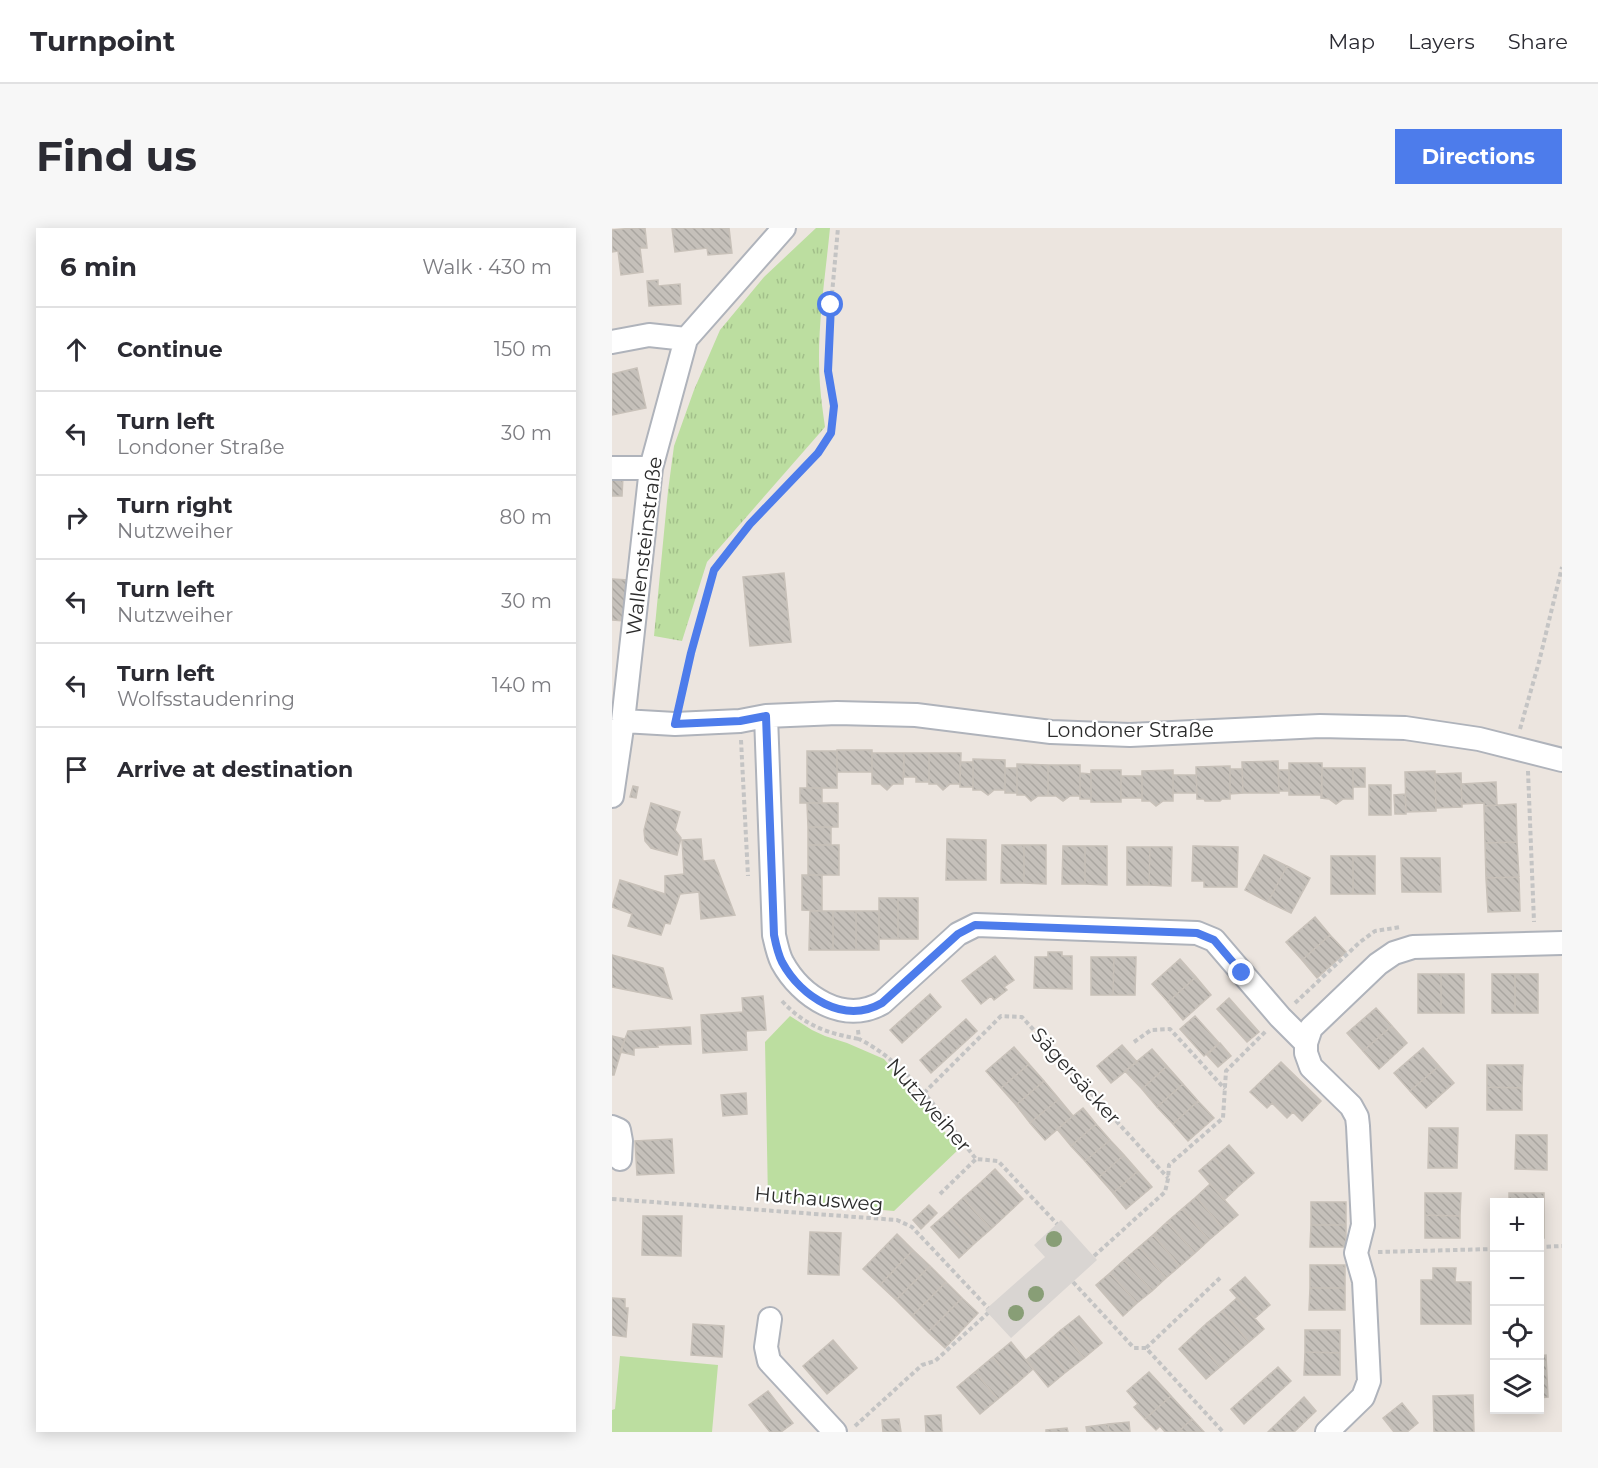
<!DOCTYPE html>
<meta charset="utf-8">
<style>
body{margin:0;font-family:Montserrat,sans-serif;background:#f7f7f7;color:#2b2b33}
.controls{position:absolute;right:18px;bottom:18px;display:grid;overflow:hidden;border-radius:0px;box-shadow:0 3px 15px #0003}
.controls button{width:54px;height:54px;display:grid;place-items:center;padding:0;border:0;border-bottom:2px solid #e1e1e2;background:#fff;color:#2b2b33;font:30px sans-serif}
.stop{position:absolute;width:18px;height:18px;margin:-14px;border:4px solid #4d7ceb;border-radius:50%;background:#fff}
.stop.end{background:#4d7ceb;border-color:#fff;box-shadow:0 2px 6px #0008}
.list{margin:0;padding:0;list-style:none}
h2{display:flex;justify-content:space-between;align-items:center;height:78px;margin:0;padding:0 24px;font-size:26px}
h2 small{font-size:20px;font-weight:400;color:#7c7c81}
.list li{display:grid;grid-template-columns:39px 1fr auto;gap:18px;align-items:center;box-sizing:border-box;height:84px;padding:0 24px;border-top:2px solid #e1e1e2}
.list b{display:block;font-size:22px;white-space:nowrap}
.list p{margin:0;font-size:20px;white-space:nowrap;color:#7c7c81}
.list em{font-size:20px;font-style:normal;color:#7c7c81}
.icon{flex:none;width:33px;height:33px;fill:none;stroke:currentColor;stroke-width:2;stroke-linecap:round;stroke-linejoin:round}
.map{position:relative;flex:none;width:950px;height:1204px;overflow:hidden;border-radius:0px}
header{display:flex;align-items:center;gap:36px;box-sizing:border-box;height:84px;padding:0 30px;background:#fff;border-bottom:2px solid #e1e1e2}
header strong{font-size:28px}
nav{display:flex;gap:33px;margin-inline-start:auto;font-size:21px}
.intro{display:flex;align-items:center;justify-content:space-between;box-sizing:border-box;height:144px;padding:0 36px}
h1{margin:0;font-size:42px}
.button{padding:15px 27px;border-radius:0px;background:#4d7ceb;color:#fff;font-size:21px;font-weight:700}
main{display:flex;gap:36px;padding:0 36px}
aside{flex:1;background:#fff;border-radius:0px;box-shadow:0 3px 15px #0003}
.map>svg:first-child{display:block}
</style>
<header>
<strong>Turnpoint</strong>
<nav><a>Map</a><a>Layers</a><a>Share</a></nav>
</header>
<div class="intro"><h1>Find us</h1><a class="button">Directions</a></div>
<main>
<aside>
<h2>6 min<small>Walk · 430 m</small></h2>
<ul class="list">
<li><svg class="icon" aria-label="ahead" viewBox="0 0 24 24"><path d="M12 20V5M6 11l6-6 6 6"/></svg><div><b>Continue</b></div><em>150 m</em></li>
<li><svg class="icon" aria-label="left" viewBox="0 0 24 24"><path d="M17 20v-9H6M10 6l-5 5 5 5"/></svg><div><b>Turn left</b><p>Londoner Straße</p></div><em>30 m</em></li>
<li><svg class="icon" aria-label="right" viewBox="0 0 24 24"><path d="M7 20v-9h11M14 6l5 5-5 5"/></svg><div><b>Turn right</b><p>Nutzweiher</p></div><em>80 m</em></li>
<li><svg class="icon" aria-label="left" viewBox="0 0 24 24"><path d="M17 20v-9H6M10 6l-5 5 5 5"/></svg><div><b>Turn left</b><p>Nutzweiher</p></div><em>30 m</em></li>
<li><svg class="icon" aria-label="left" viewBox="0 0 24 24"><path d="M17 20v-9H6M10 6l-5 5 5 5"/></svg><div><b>Turn left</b><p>Wolfsstaudenring</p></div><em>140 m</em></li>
<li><svg class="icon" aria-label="arrive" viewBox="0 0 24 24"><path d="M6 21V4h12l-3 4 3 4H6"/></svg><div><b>Arrive at destination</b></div></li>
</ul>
</aside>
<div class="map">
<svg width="950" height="1204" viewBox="0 0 950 1204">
<defs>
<pattern id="park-tufts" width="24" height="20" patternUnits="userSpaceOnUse" patternTransform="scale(1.5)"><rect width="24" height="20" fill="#bcdea0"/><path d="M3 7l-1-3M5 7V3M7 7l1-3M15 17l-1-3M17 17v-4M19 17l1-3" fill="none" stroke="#a2bf8a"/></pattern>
<pattern id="building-back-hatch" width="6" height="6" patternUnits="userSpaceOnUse" patternTransform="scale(1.5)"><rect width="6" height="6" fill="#c5c0ba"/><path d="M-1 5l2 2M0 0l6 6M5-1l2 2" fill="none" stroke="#a9a5a0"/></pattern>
</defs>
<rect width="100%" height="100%" fill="#ece5df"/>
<path fill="#bcdea0" d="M178,788l22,14 13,6 22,7 37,16 75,90 -65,62 -126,-11 -3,-158z
M8,1128l98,9 -6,67h-100v-22l3,-1z"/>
<path fill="url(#park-tufts)" d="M204,0h14c-5,52 -14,105 -10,157 1,14 3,28 5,42l-118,135 -25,79 -28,-5 14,-145 6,-45 20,-56 26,-60 44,-53z"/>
<path fill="#d9d5d2" d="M449,992l36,40 -86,78 -26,-28 60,-53 -11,-12z"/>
<path fill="url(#building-back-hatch)" stroke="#c8c1b9" stroke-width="1.5" d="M21,0h12l2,20h-7l3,24 -22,3 -3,-24 -6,1v-22z
M60,0h57l3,25 -24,2 -1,-7 -32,4z
M46,52v6l22,-2 1,20 -32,2 -2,-25z
M25,140l9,40 -34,7v-41z
M0,248h11l-1,20h-10z
M172,345l7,69 -41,4 -7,-69z
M0,351l16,1 -4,41 -12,-1z
M225,522h35v22h-35z
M195,523h30v37h-30z
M260,525h32l-1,31h-10l-6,6 -7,-6h-8z
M292,525h25v29h-13v-5h-12z
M317,525h32l-1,31h-10l-7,6 -6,-6h-8z
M361,531l32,1v30h-11l-6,5 -7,-5h-8z
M666,533l1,32h-36l-1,-31z
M348,534h13v25h-13z
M677,535h33v32h-33z
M405,536l31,1v31h-10l-7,5 -6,-6h-8z
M436,537h32v31h-10l-7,5 -7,-5h-8z
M618,538v33h-8l-2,2h-15l-1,-2h-7l-1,-32z
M393,540h12v25h-12z
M710,540h31v31h-10l-7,5 -7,-5 -8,-1z
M741,540h12v19h-12z
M618,541h12l1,24 -13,1z
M479,542h30v32h-30z
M561,542v31h-10l-7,5 -6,-5h-8v-30z
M666,542h11v21h-10z
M823,543l1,40 -30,1 -1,-40z
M468,545l11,1v25h-11z
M849,545l1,34 -26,1 -1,-34z
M561,547h23l1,18h-24z
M509,548h21v22h-21z
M884,554l1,23 -13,1v-3l-22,1 -1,-20z
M757,557h22v30h-22z
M21,558l5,1 -2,11 -6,-1z
M188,560h22v15h-22z
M793,566l1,20h-11l-1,-19z
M39,575l29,9 -5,18 6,8 -4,17 -26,-7 -6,-7 -1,-11z
M195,575h31v24h-30z
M904,576l1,38 -32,1 -1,-37z
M196,599h23v18h-23z
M89,611l2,22 11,-1 21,55 -34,4 -2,-27 -19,2 -10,30 -5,-1 -4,12 -33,-9 4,-12 -20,-7 8,-27 45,14v-18l19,-2 -2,-34z
M335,611l39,1v40h-40z
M905,614l2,35 -33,1 -1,-35z
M196,617h31v30h-31z
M390,617h22v38h-23z
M412,617h22v39l-22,-1z
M451,618h22v38h-23z
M473,618h22v39l-22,-1z
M581,618l45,1 -1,40h-33v-6h-12z
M515,619h23l-1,38h-22z
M538,619h22l-1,39 -22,-1z
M652,627l23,11 -19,36 -23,-12z
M719,628h22v38h-22z
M741,628h22v38h-22z
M789,630h39l1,34h-39z
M675,638l23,12 -19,35 -23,-11z
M190,647h20v36l-20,-1z
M907,649l1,34 -32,1 -2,-34z
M267,670h19v41h-19z
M286,670h20v41h-20z
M198,683h23v39h-24z
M221,683h23v39h-23z
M244,683h23v39h-23z
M703,689l15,18 -28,25 -16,-18z
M718,707l16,17 -29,26 -15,-18z
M436,724h14v4h10v33l-38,-1 1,-31h13z
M0,727l51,13 9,31 -60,-12z
M383,728l19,24 -10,7 3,3 -13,10 -3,-4 -10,8 -19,-23z
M479,729h23l-1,38h-22z
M502,729h22l-1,38h-22z
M568,731l16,18 -28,25 -16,-18z
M806,746h23v39h-23z
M829,746h23v39h-23z
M880,746h23v39h-23z
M903,746h23v39h-23z
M584,749l15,18 -28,25 -15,-18z
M318,766l11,13 -39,36 -12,-13z
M151,768l3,34 -20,1 1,19 -44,3 -2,-38 42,-3 -1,-14z
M617,770l30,34 -12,10 -30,-33z
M764,780l16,18 -29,25 -16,-18z
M583,788l24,27 -15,13 -24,-27z
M354,791l11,12 -46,42 -11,-13z
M780,798l15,17 -28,26 -16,-18z
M78,799l1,17 -34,1 1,2 -24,1v7l-14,-3 8,-21z
M0,808l13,3 -11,36h-2z
M608,815l11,13 -13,11 -11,-12z
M510,817l15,17 -26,21 -14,-17z
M402,819l15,17 -28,24 -15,-17z
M811,820l16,18 -29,25 -16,-18z
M540,821l15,17 -25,23 -17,-18z
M669,834l40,39 -19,20 -9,-9 -6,6 -15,-15 -5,5 -17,-16z
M417,836l15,17 -28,24 -15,-17z
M875,837h36l-1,23 -35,-1z
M555,838l16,18 -26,23 -15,-18z
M827,838l15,17 -28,25 -16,-17z
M432,853l15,18 -29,24 -14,-18z
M571,856l15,17 -25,23 -16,-17z
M875,859l35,1v22h-35z
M134,865l1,21 -24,2 -2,-21z
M447,871l14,17 -28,24 -15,-17z
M586,873l16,17 -26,23 -15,-17z
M471,880l13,16 -25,22 -14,-17z
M484,896l14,16 -25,21 -14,-15z
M817,900h29l-1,40h-29z
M904,907h31v35l-32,-1z
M60,911l2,34 -37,2 -2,-34z
M498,912l14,15 -25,22 -14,-16z
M617,917l25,28 -15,13 -25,-28z
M512,927l14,16 -25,22 -14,-16z
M602,930l25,28 -15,14 -25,-29z
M383,941l28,30 -16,15 -28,-30z
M526,943l14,16 -26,22 -13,-16z
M367,956l28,30 -16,15 -28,-31z
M598,956l28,31 -15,13 -27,-31z
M813,965h36l-1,23 -35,-1z
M897,965h35v23h-5v-14h-30z
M584,969l27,31 -14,12 -27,-31z
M351,970l28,31 -16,14 -28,-30z
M699,974h35v23h-35z
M317,977l8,8 -16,16 -8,-9z
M570,981l27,31 -14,13 -28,-31z
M335,985l28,30 -16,15 -28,-31z
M813,987l35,1v22h-35z
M31,988h39l-1,40 -39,-1z
M927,988h5v22h-5z
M555,994l28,31 -15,13 -27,-31z
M699,997h35v22h-36z
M198,1004l31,1 -2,42 -31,-1z
M285,1006l16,16 -33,35 -17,-16z
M541,1007l27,31 -14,12 -27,-31z
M527,1019l27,31 -14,13 -28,-31z
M301,1022l17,16 -34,34 -16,-15z
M512,1032l28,31 -15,12 -27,-30z
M698,1037h35v23h-35z
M318,1038l16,16 -34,34 -16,-16z
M821,1040h23l-1,14h16v42h-50v-44h12z
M498,1045l27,30 -14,13 -27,-31z
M633,1049l25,28 -15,13 -25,-28z
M334,1054l16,16 -34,34 -16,-16z
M698,1060h35v22h-36z
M0,1070l13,1v9h3l-2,29 -14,-2z
M350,1070l16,15 -33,35 -17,-16z
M625,1070l27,31 -15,13 -27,-31z
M610,1083l27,31 -14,12 -28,-31z
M467,1088l23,27 -18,15 -23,-28z
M595,1095l28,31 -15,13 -27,-31z
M81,1096l31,2 -2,31 -31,-2z
M449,1102l23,28 -18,14 -22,-27z
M693,1102h35v23l-35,-1z
M581,1108l27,31 -14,12 -27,-30z
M221,1112l24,28 -30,26 -24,-28z
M399,1114l22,27 -17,15 -23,-27z
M432,1117l22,27 -18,15 -22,-27z
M693,1124l35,1v22h-36z
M934,1127l2,42 -9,1v-42z
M381,1129l23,27 -18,15 -23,-27z
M879,1130h3v42h-1z
M666,1139l13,14 -47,43 -13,-15z
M363,1144l23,27 -18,15 -23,-27z
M537,1144l22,24 -26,23 -11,-12 4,-3 -11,-13z
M156,1163l25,32 -12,9h-11l-21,-27z
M861,1167l1,37h-40l-1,-36z
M559,1168l21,23 -14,13h-13l-5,-6 -4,4 -11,-11z
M692,1169l12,14 -22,21h-26z
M790,1175l16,20 -11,9h-13l-11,-14z
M329,1187l1,17h-16l-1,-16z
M287,1191l2,13h-18l-1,-12z
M580,1191l12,13h-26z
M517,1194l1,10h-21l-1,-8z
M496,1196l1,8h-22l-1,-5z
M455,1200l1,4h-22v-2z"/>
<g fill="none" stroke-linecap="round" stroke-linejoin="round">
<g stroke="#afb3bb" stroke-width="26">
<path id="minor" d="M0,114l37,-7 37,4
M0,240h39
M154,488l8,219c2,9 4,19 8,27 19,35 62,63 100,41l76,-69 18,-9 221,8 17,7 66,77 26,26v10l5,14 40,39 6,11 1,9 5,99 -7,28 8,28 5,100 -6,16 -36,35
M11,493l52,3 65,-3 26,-5 71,-3 79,2 135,17 79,3 190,-9 85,2 74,11 83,21
M0,568l11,-75 28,-253 35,-129 98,-111
M694,815l5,-15 67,-64 16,-11 19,-6 149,-4
M0,899l7,3 2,11 -1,18
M158,1091l-4,28 3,14 66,71"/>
</g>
<path stroke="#c4c4c4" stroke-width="4" stroke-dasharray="4.5 3" stroke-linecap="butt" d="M67,475l12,-50 23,-83 36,-46 68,-71 13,-20 3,-27 -6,-35 3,-66 7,-77
M908,501l19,-67 23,-95
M129,512l7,136
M916,543l6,151
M170,773c23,25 45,32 77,38
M683,775l65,-61 15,-11 26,-4
M246,802l1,9c50,25 83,77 117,120l22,2 59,63
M522,814l17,-12 19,-1 55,60
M312,865l77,-77 21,1 146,161
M328,966l36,-35
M0,971l285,21 15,7 76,81
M927,1019l23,-1
M766,1024l116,-3
M482,1028l71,-64 3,-13 1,-14 54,-47 3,-47 40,-40
M461,1054l61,66h12l77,84
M534,1120l74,-70
M243,1198l67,-61 13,-4 53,-48"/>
<use href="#minor" stroke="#fff" stroke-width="22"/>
</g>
<g fill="#889e76">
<circle cx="442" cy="1011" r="8"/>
<circle cx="424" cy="1066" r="8"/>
<circle cx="404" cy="1085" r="8"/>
</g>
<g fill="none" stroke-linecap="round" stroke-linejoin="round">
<path stroke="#4d7ceb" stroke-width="8" d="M219,77l-3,66 6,35 -3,27 -13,20 -68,71 -36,46 -23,83 -16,71 65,-3 26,-5 8,219c2,10 4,19 8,27 19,35 62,63 100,41l76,-69 17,-9 222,8 17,7 28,33"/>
</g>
<g text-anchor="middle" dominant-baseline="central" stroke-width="4.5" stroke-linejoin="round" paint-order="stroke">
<g font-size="20" fill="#2c2c2c" stroke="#fff">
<text transform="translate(32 318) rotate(-83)">Wallensteinstraße</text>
<text x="518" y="502">Londoner Straße</text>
<text transform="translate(464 848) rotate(48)">Sägersäcker</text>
<text transform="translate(317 877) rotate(49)">Nutzweiher</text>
<text transform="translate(207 971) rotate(5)">Huthausweg</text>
</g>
</g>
</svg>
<div class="controls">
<button>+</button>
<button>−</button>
<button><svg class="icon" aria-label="locate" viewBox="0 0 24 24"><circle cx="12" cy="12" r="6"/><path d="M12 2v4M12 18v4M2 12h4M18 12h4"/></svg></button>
<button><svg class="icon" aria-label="layers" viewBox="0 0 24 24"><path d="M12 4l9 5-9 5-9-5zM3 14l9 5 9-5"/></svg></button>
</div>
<div class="stop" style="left:219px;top:77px"></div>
<div class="stop end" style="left:630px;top:745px"></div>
</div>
</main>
